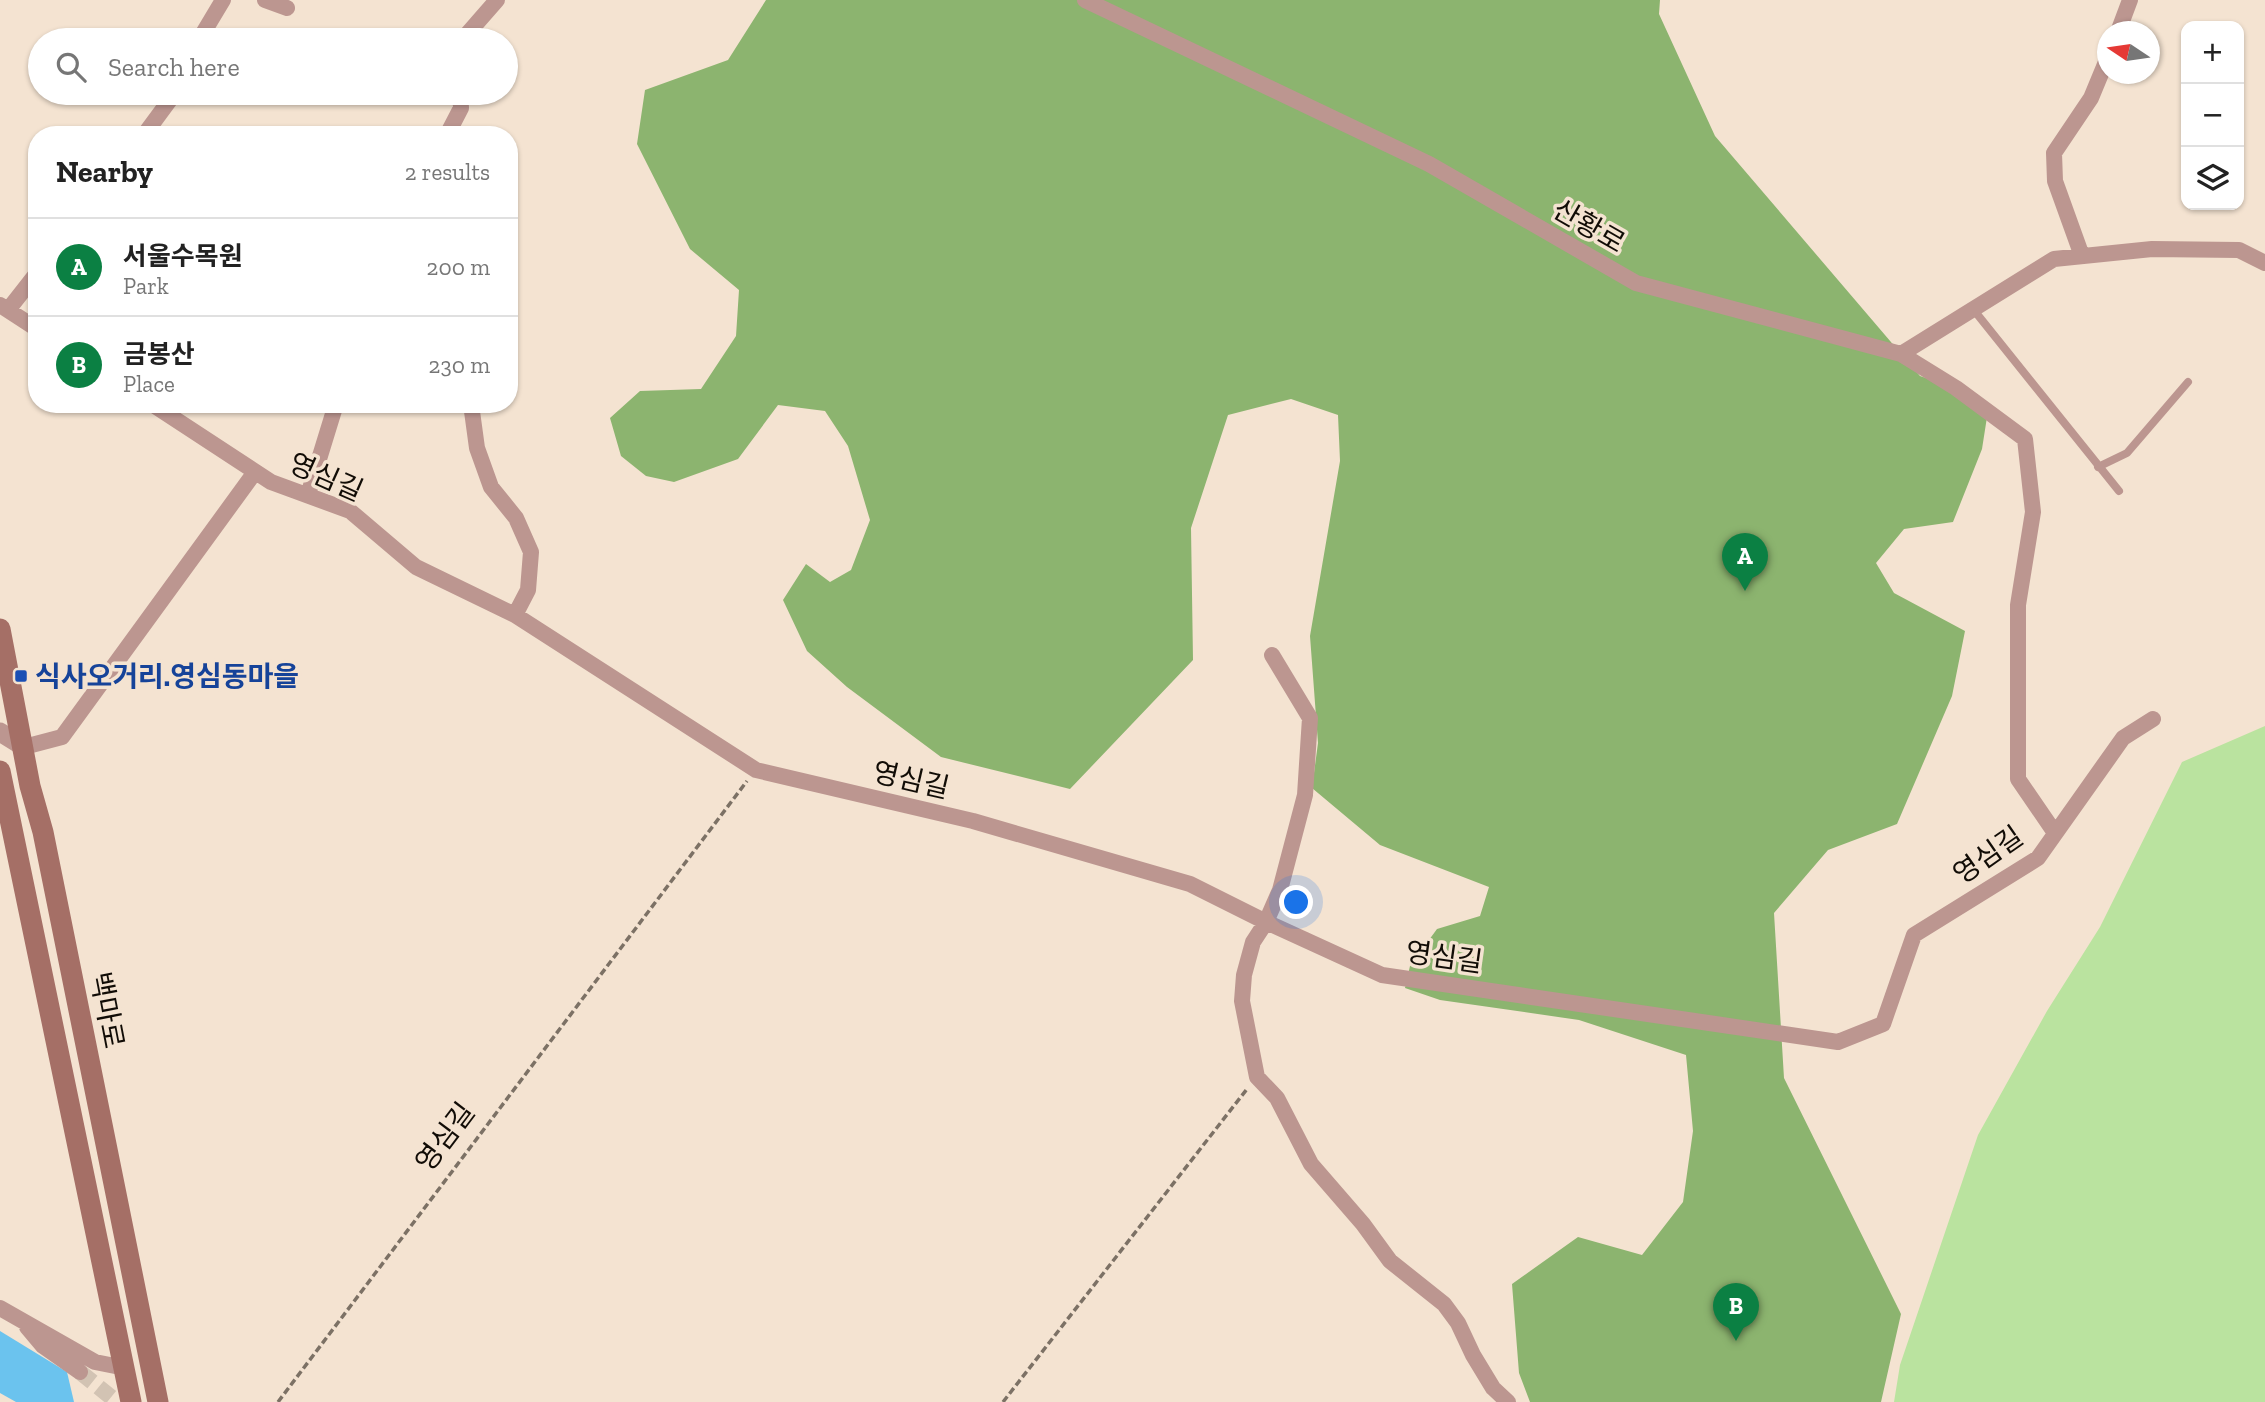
<!DOCTYPE html>
<meta charset="utf-8">
<style>
body{margin:0;font-family:"Zilla Slab","Noto Sans KR",serif;background:#f6f6f6;color:#222}
.controls{position:absolute;right:21px;top:21px;display:grid;overflow:hidden;border-radius:14px;box-shadow:0 2px 5px #0004}
.controls button{width:63px;height:63px;display:grid;place-items:center;padding:0;border:0;border-bottom:2px solid #e0e0e0;background:#fff;color:#222;font:35px sans-serif}
.compass{position:absolute;left:2097px;top:21px;width:63px;height:63px;border-radius:50%;background:#fff;box-shadow:0 2px 5px #0004;rotate:283deg}
.you{position:absolute;left:1297px;top:903px;width:24px;height:24px;margin:-18px;border:5px solid #fff;border-radius:50%;background:#1a73e8;box-shadow:0 0 0 10px #1a73e833}
.badge{display:grid;place-items:center;width:46px;height:46px;border-radius:50%;background:#0b8043;color:#fff;font-size:23px;font-weight:700}
.pin{position:absolute;translate:-50% -58px;filter:drop-shadow(0 2px 4px #0008)}
.pin::after{content:'';position:absolute;top:37px;width:24px;height:21px;background:inherit;clip-path:polygon(0 0,100% 0,50% 100%)}
.list{margin:0;padding:0;list-style:none}
h2{display:flex;justify-content:space-between;align-items:center;height:91px;margin:0;padding:0 28px;font-size:30px}
h2 small{font-size:23px;font-weight:400;color:#767676}
.list li{display:grid;grid-template-columns:46px 1fr auto;gap:21px;align-items:center;box-sizing:border-box;height:98px;padding:0 28px;border-top:2px solid #e0e0e0}
.list b{display:block;font-size:26px;white-space:nowrap}
.list p{margin:0;font-size:23px;white-space:nowrap;color:#767676}
.list em{font-size:23px;font-style:normal;color:#767676}
.icon{flex:none;width:38px;height:38px;fill:none;stroke:currentColor;stroke-width:2;stroke-linecap:round;stroke-linejoin:round}
.map{position:relative;flex:none;width:2265px;height:1402px;overflow:hidden}
.search{position:absolute;background:#fff;box-shadow:0 2px 5px #0004;left:28px;top:28px;width:490px;height:77px;display:flex;align-items:center;gap:18px;box-sizing:border-box;padding:0 24px;border-radius:38px;color:#767676;font-size:26px}
.panel{position:absolute;background:#fff;box-shadow:0 2px 5px #0004;left:28px;top:126px;width:490px;height:287px;border-radius:28px}
.map>svg:first-child{display:block}
</style>
<div class="map">
<svg width="2265" height="1402" viewBox="0 0 2265 1402">
<rect width="100%" height="100%" fill="#f4e3d1"/>
<path fill="#bae39f" d="M2265,726v676h-371l6,-37 78,-230 69,-124 53,-84 82,-165z"/>
<path fill="#8cb46f" d="M766,0h894l-1,14 56,122 205,240 36,12 31,29 -5,32 -29,73 -49,7 -28,34 18,30 71,38 -13,65 -55,128 -69,26 -54,63 10,165 117,236 -20,88h-351l-11,-29 -7,-89 66,-47 64,18 41,-53 10,-71 -7,-76 -107,-35 -139,-20 -35,-12 5,-22 27,-37 43,-13 9,-29 -109,-42 -68,-57 6,-45 -8,-107 30,-175 -2,-46 -47,-16 -63,16 -37,113 2,132 -123,129 -129,-32 -94,-70 -40,-36 -24,-51 23,-36 24,18 21,-12 19,-50 -22,-74 -23,-35 -47,-6 -40,54 -64,23 -28,-6 -25,-20 -11,-38 30,-27 61,-2 35,-53 3,-46 -49,-41 -53,-105 8,-54 83,-30z"/>
<path fill="#6bc3ee" d="M0,1331l67,41 7,30h-58l-16,-9z"/>
<g fill="none" stroke-linecap="round" stroke-linejoin="round">
<path stroke="#d2c3b3" stroke-width="16" stroke-dasharray="16 8" stroke-linecap="butt" d="M80,1372l37,30"/>
<path stroke="#7c7165" stroke-width="3.5" stroke-dasharray="7 3.5" stroke-linecap="butt" d="M278,1402l469,-621
M1003,1402l244,-313"/>
<path stroke="#bc9690" stroke-width="8" d="M1973,309l146,182
M2098,467l29,-14 61,-71"/>
<path stroke="#bc9690" stroke-width="16" d="M265,0l22,8
M1085,0l344,164 207,119 265,71 153,-95 98,-10 87,1 26,13
M2118,32l12,-32
M199,40l24,-40
M462,40l35,-40
M144,135l31,-42
M447,135l14,-27 -1,-15
M2082,256l-27,-75 -1,-28 37,-55 17,-41
M0,305l37,24
M8,310l29,-37
M1901,354l55,34 69,51 8,73 -15,93v174l37,54
M152,404l119,78 79,29 66,56 99,48 241,155 217,51 217,63 76,38 116,53 456,67 45,-18 31,-89 124,-77 85,-120 30,-19
M471,404l6,44 14,39 25,31 15,34 -3,38 -13,25
M308,495l28,-91
M1272,655l38,63 -5,77 -25,95 -14,32 -13,20 -9,33 -2,26 15,76 20,21 34,66 52,60 27,37 54,43 14,19 15,32 20,33 15,14
M24,747l38,-10 193,-265
M0,1308l95,54 30,6
M27,1327l16,19 37,26"/>
<path stroke="#bc9690" stroke-width="19" d="M0,732l24,15"/>
<path stroke="#a56f66" stroke-width="21" d="M0,629l30,157 13,46 115,570
M0,771l131,631"/>
</g>
<rect fill="#1a4fb4" stroke="#f4e3d1" stroke-width="2.5" x="14" y="669" width="14" height="14" rx="3.5"/>
<g text-anchor="middle" dominant-baseline="central" stroke-width="7" stroke-linejoin="round" paint-order="stroke">
<g font-size="28" fill="#110c06" stroke="#f4e3d1">
<text transform="translate(1589 226) rotate(30)">산황로</text>
<text transform="translate(326 477) rotate(24)">영심길</text>
<text transform="translate(911 780) rotate(13)">영심길</text>
<text transform="translate(1988 855) rotate(-35)">영심길</text>
<text transform="translate(1444 957) rotate(8)">영심길</text>
<text transform="translate(107 1010) rotate(79)">백마로</text>
<text transform="translate(445 1137) rotate(-53)">영심길</text>
</g>
<g font-size="28" font-weight="bold" fill="#164399" stroke="#f4e3d1" text-anchor="start">
<text x="35" y="676">식사오거리.영심동마을</text>
</g>
</g>
</svg>
<div class="controls">
<button>+</button>
<button>−</button>
<button><svg class="icon" aria-label="layers" viewBox="0 0 24 24"><path d="M12 4l9 5-9 5-9-5zM3 14l9 5 9-5"/></svg></button>
</div>
<svg class="compass" viewBox="-18 -18 36 36"><path d="M0-13l5 13h-10z" fill="#e53935"/><path d="M0 13l5-13h-10z" fill="#767676"/></svg>
<div class="you"></div>
<div class="pin badge" style="left:1745px;top:591px">A</div>
<div class="pin badge" style="left:1736px;top:1341px">B</div>
<div class="search"><svg class="icon" aria-label="search" viewBox="0 0 24 24"><circle cx="10" cy="10" r="6"/><path d="M15 15l6 6"/></svg>Search here</div>
<section class="panel">
<h2>Nearby<small>2 results</small></h2>
<ul class="list">
<li><span class="badge">A</span><div><b>서울수목원</b><p>Park</p></div><em>200 m</em></li>
<li><span class="badge">B</span><div><b>금봉산</b><p>Place</p></div><em>230 m</em></li>
</ul>
</section>
</div>
